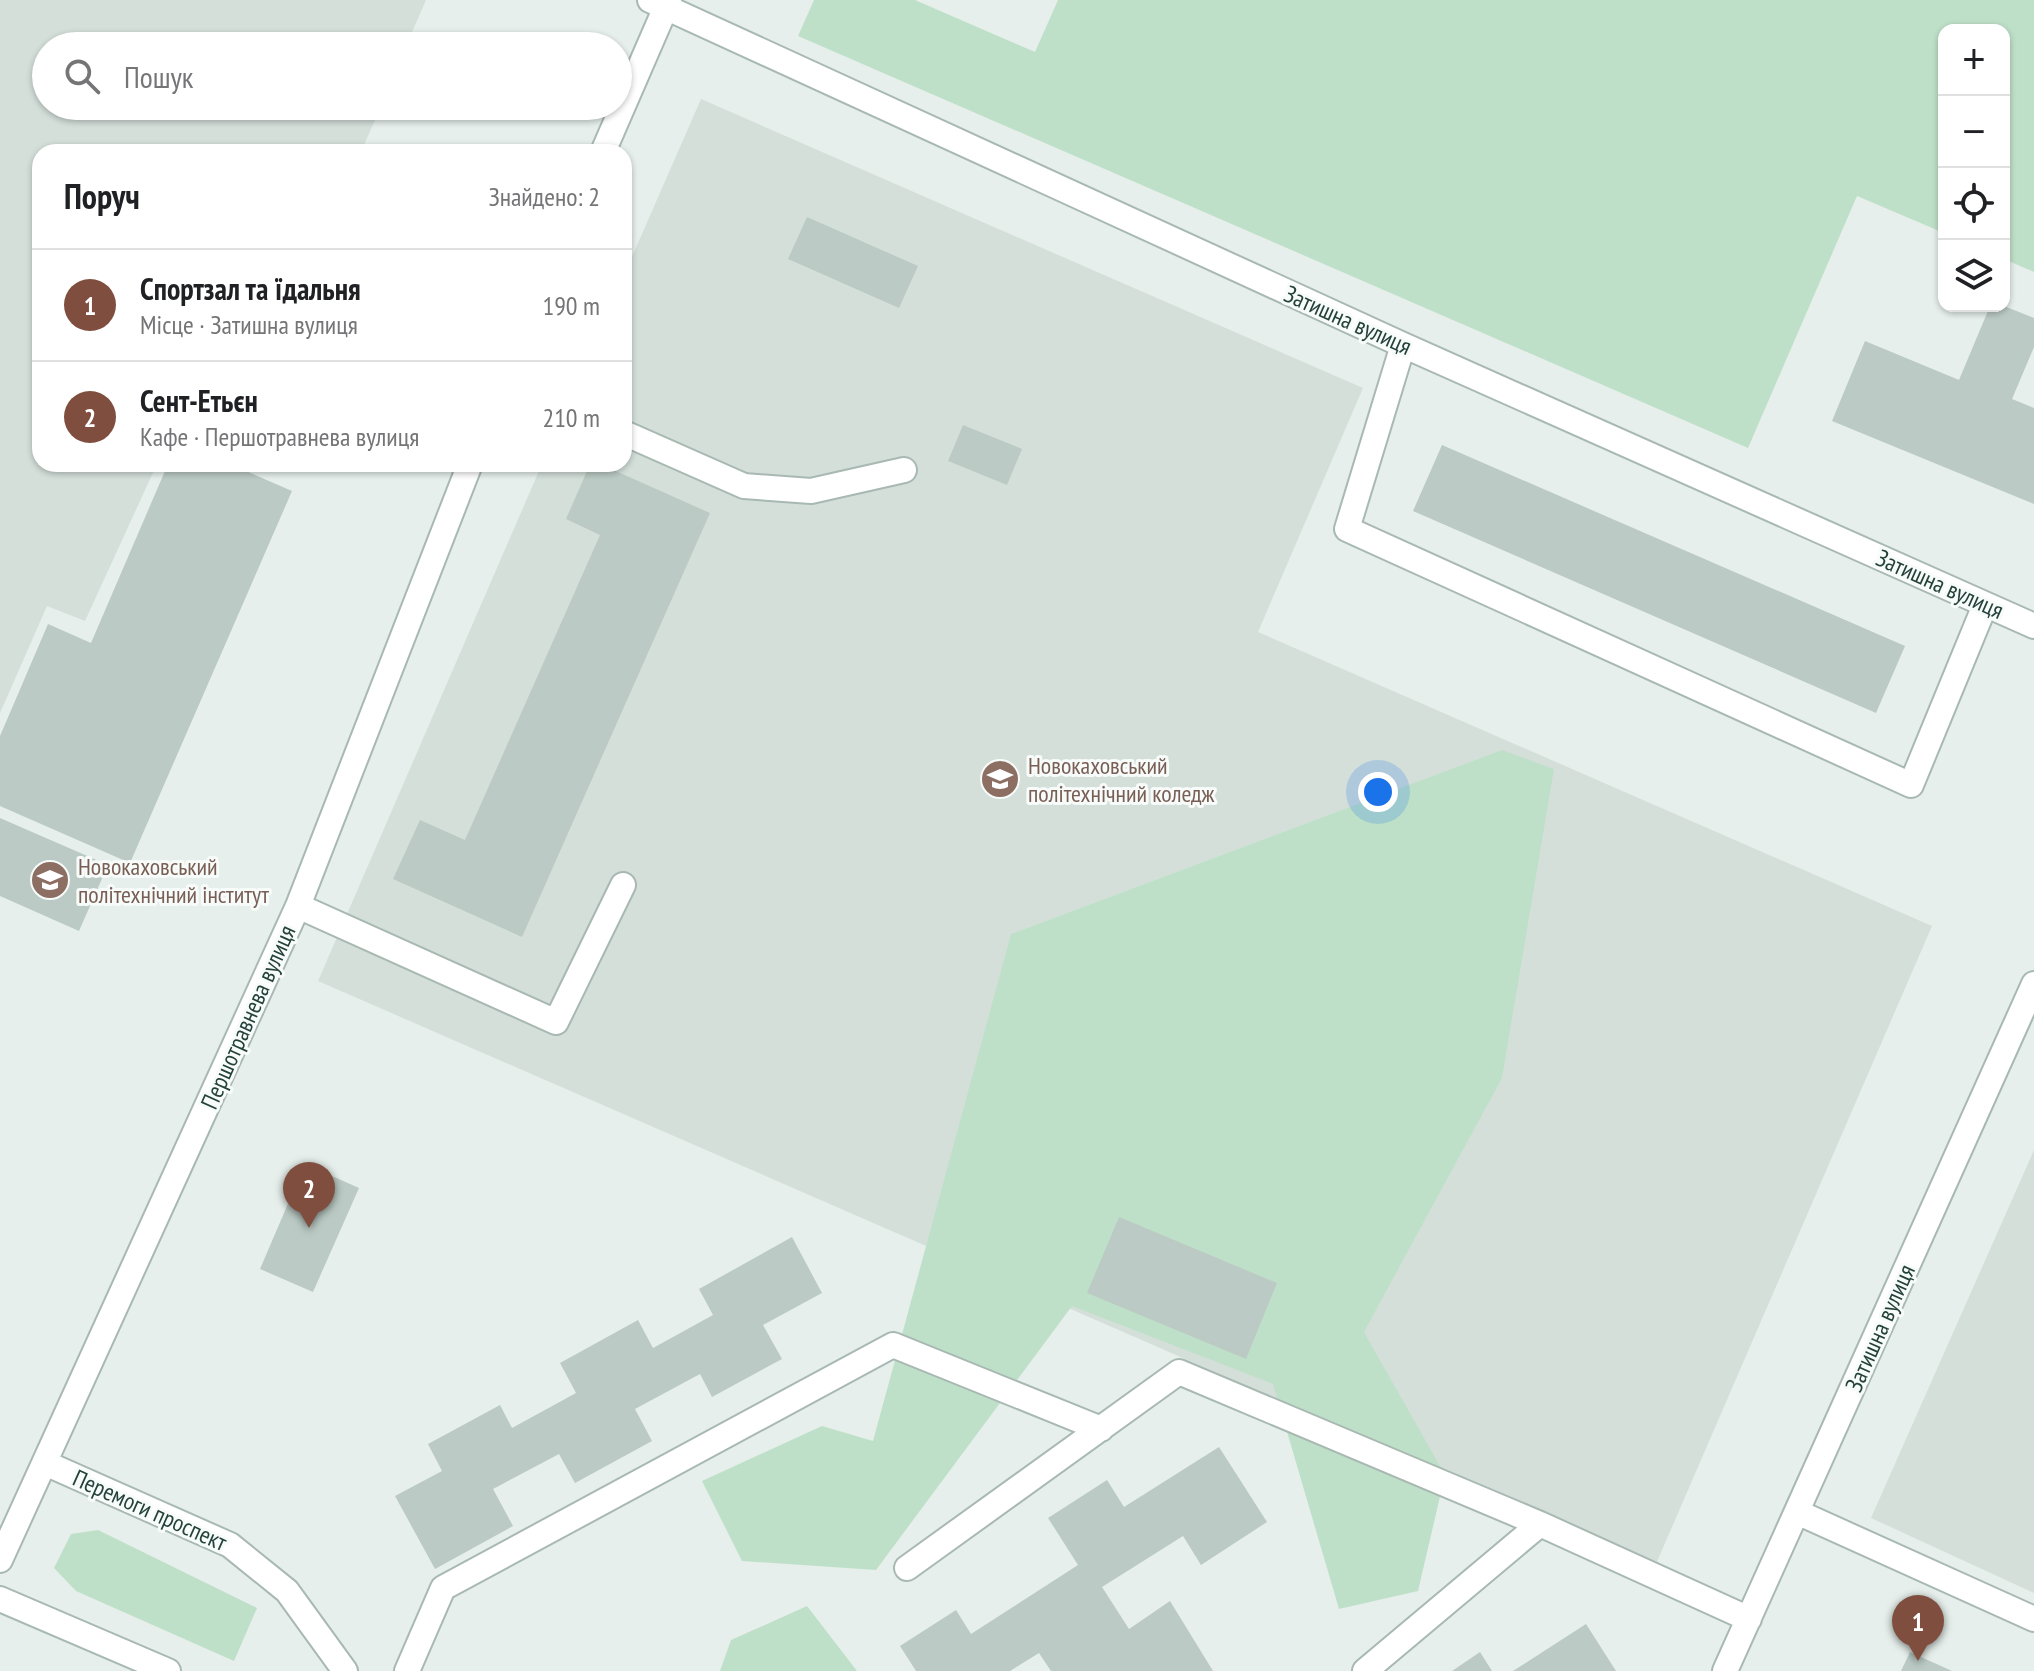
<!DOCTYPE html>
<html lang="uk">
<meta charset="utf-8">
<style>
body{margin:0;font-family:"PT Sans Narrow",sans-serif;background:#f2f2f2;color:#202124}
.controls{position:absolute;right:24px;top:24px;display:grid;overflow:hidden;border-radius:16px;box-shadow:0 2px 6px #0004}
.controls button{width:72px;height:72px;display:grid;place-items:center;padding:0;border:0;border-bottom:2px solid #e0e0e0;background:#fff;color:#202124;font:40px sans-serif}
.you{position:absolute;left:1378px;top:792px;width:28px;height:28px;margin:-20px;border:6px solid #fff;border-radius:50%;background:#1a73e8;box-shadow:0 0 0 12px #1a73e833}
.badge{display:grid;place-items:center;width:52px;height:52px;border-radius:50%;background:#7f4e3f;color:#fff;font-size:26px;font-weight:700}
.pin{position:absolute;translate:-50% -66px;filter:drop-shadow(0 2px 4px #0008)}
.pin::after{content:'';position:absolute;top:42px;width:28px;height:24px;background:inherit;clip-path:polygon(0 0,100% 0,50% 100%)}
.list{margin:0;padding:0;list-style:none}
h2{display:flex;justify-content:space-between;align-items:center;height:104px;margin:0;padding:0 32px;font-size:34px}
h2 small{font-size:26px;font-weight:400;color:#757577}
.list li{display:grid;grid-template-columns:52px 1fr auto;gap:24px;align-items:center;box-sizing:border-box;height:112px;padding:0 32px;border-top:2px solid #e0e0e0}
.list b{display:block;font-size:30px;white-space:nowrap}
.list p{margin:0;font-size:26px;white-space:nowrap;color:#757577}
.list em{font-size:26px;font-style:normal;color:#757577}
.icon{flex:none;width:44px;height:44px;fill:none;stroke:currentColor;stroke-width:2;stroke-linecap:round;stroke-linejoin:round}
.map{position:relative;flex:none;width:2034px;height:1671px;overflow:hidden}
.search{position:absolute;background:#fff;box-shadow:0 2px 6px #0004;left:32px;top:32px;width:600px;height:88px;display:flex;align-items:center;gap:20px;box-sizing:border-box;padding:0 28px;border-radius:44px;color:#757577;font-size:30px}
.panel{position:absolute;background:#fff;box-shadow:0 2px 6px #0004;left:32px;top:144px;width:600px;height:328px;border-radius:24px}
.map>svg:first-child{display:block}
</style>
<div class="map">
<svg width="2034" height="1671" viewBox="0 0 2034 1671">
<rect width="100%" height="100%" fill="#e6efeb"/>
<path fill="#d4dfda" d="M0,0h426l-20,46h-360v60h335l-20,46h-321v312h117l-72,157 -38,-15 -47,107z
M701,99l662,289 -105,244 674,294 -276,638 -1338,-583 224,-517h82v-189z
M2034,1150v443l-163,-75z"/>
<path fill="#bfe0c8" d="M814,0h101l120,52 23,-52h976v272l-30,-13v-229h-60v203l-87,-37 -109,252 -950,-412z
M1502,750l52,19 -52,309 -138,254 81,143 -27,116 -79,18 -66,-225 -201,-78 -196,264 -134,-9 -40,-80 120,-55 51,15 138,-507z
M98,1530l159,78 -23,53 -158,-70 -22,-23 17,-34z
M807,1606l50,65h-137l11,-31z"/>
<path fill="#bbcac4" d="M807,217l111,49 -19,42 -111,-49z
M1990,306h14l30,12v29l-22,52 22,9v96l-202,-83 33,-80 94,39z
M963,425l59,24 -15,36 -59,-24z
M1442,445l463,201 -29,67 -463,-202z
M168,464h62l62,27 -162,372 -130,-57v-70l48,-112 43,19z
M590,464h10l110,49 -188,424 -129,-58 27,-59 45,20 135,-305 -34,-16z
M0,818l108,47 -29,66 -79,-35z
M305,1164l54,24 -46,104 -53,-23z
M1119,1217l158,66 -31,76 -159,-66z
M792,1237l30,56 -59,32 19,34 -70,38 -12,-23 -65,35 17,32 -77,42 -16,-29 -66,35 20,37 -78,43 -40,-73 47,-25 -14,-27 72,-39 12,23 64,-35 -16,-30 78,-43 15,28 60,-33 -14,-26z
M1219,1447l48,75 -66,43 -18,-29 -81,51 27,42 41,-28 43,70h-162l-12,-18 -29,18h-94l-16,-25 56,-36 15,24 107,-69 -30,-47 59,-38 17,27z
M1586,1624l30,47h-103z
M1480,1652l12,19h-40z
M1910,1652l42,19h-51z"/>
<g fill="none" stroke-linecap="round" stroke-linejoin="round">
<g stroke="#a8b8b2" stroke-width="28">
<path id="minor" d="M650,0l753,345 631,281
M603,152l66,-152
M1403,345l-56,184 564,256 74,-180
M624,433l120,53 67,5 93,-21
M298,906l258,116 67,-137
M45,1463l185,82 57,46 58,80
M1797,1512l237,107
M1540,1524l209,95
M0,1560l298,-654 172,-442
M907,1568l272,-196 361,152 -175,147
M0,1599l168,72
M407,1671l36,-83 450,-243 208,84
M1725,1671l309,-687"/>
</g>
<use href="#minor" stroke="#fff" stroke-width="24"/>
</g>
<defs>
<g id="university-disc" transform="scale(2)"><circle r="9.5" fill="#8d6e63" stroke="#f7fbf9"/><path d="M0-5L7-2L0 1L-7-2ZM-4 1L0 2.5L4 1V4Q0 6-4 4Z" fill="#fff"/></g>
</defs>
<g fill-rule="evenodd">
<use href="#university-disc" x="1000" y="779"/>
<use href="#university-disc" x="50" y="880"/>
</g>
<g text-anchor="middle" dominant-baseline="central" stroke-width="6" stroke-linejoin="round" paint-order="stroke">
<g font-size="24" fill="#24423a" stroke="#f7fbf9">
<text transform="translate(1348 320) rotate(24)">Затишна вулиця</text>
<text transform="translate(1940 584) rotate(24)">Затишна вулиця</text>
<text transform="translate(248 1017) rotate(-66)">Першотравнева вулиця</text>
<text transform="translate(1880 1328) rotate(-66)">Затишна вулиця</text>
<text transform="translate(150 1510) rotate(24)">Перемоги проспект</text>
</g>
<g font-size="24" fill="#785e54" stroke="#f7fbf9" text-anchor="start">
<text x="1028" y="765">Новокаховський<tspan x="1028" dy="28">політехнічний коледж</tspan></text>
<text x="78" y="866">Новокаховський<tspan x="78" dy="28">політехнічний інститут</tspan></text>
</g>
</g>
</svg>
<div class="controls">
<button>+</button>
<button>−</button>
<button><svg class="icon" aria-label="locate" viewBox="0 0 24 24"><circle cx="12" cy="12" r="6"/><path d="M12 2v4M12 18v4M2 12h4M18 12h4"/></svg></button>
<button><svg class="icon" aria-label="layers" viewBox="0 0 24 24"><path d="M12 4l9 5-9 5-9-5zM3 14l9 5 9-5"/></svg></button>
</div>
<div class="you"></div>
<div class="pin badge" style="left:1918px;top:1661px">1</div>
<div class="pin badge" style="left:309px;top:1228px">2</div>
<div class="search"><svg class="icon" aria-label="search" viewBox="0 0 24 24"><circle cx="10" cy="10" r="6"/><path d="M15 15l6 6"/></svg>Пошук</div>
<section class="panel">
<h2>Поруч<small>Знайдено: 2</small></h2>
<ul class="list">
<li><span class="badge">1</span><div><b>Спортзал та їдальня</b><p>Місце · Затишна вулиця</p></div><em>190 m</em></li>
<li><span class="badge">2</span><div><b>Сент-Етьєн</b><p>Кафе · Першотравнева вулиця</p></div><em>210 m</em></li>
</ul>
</section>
</div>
